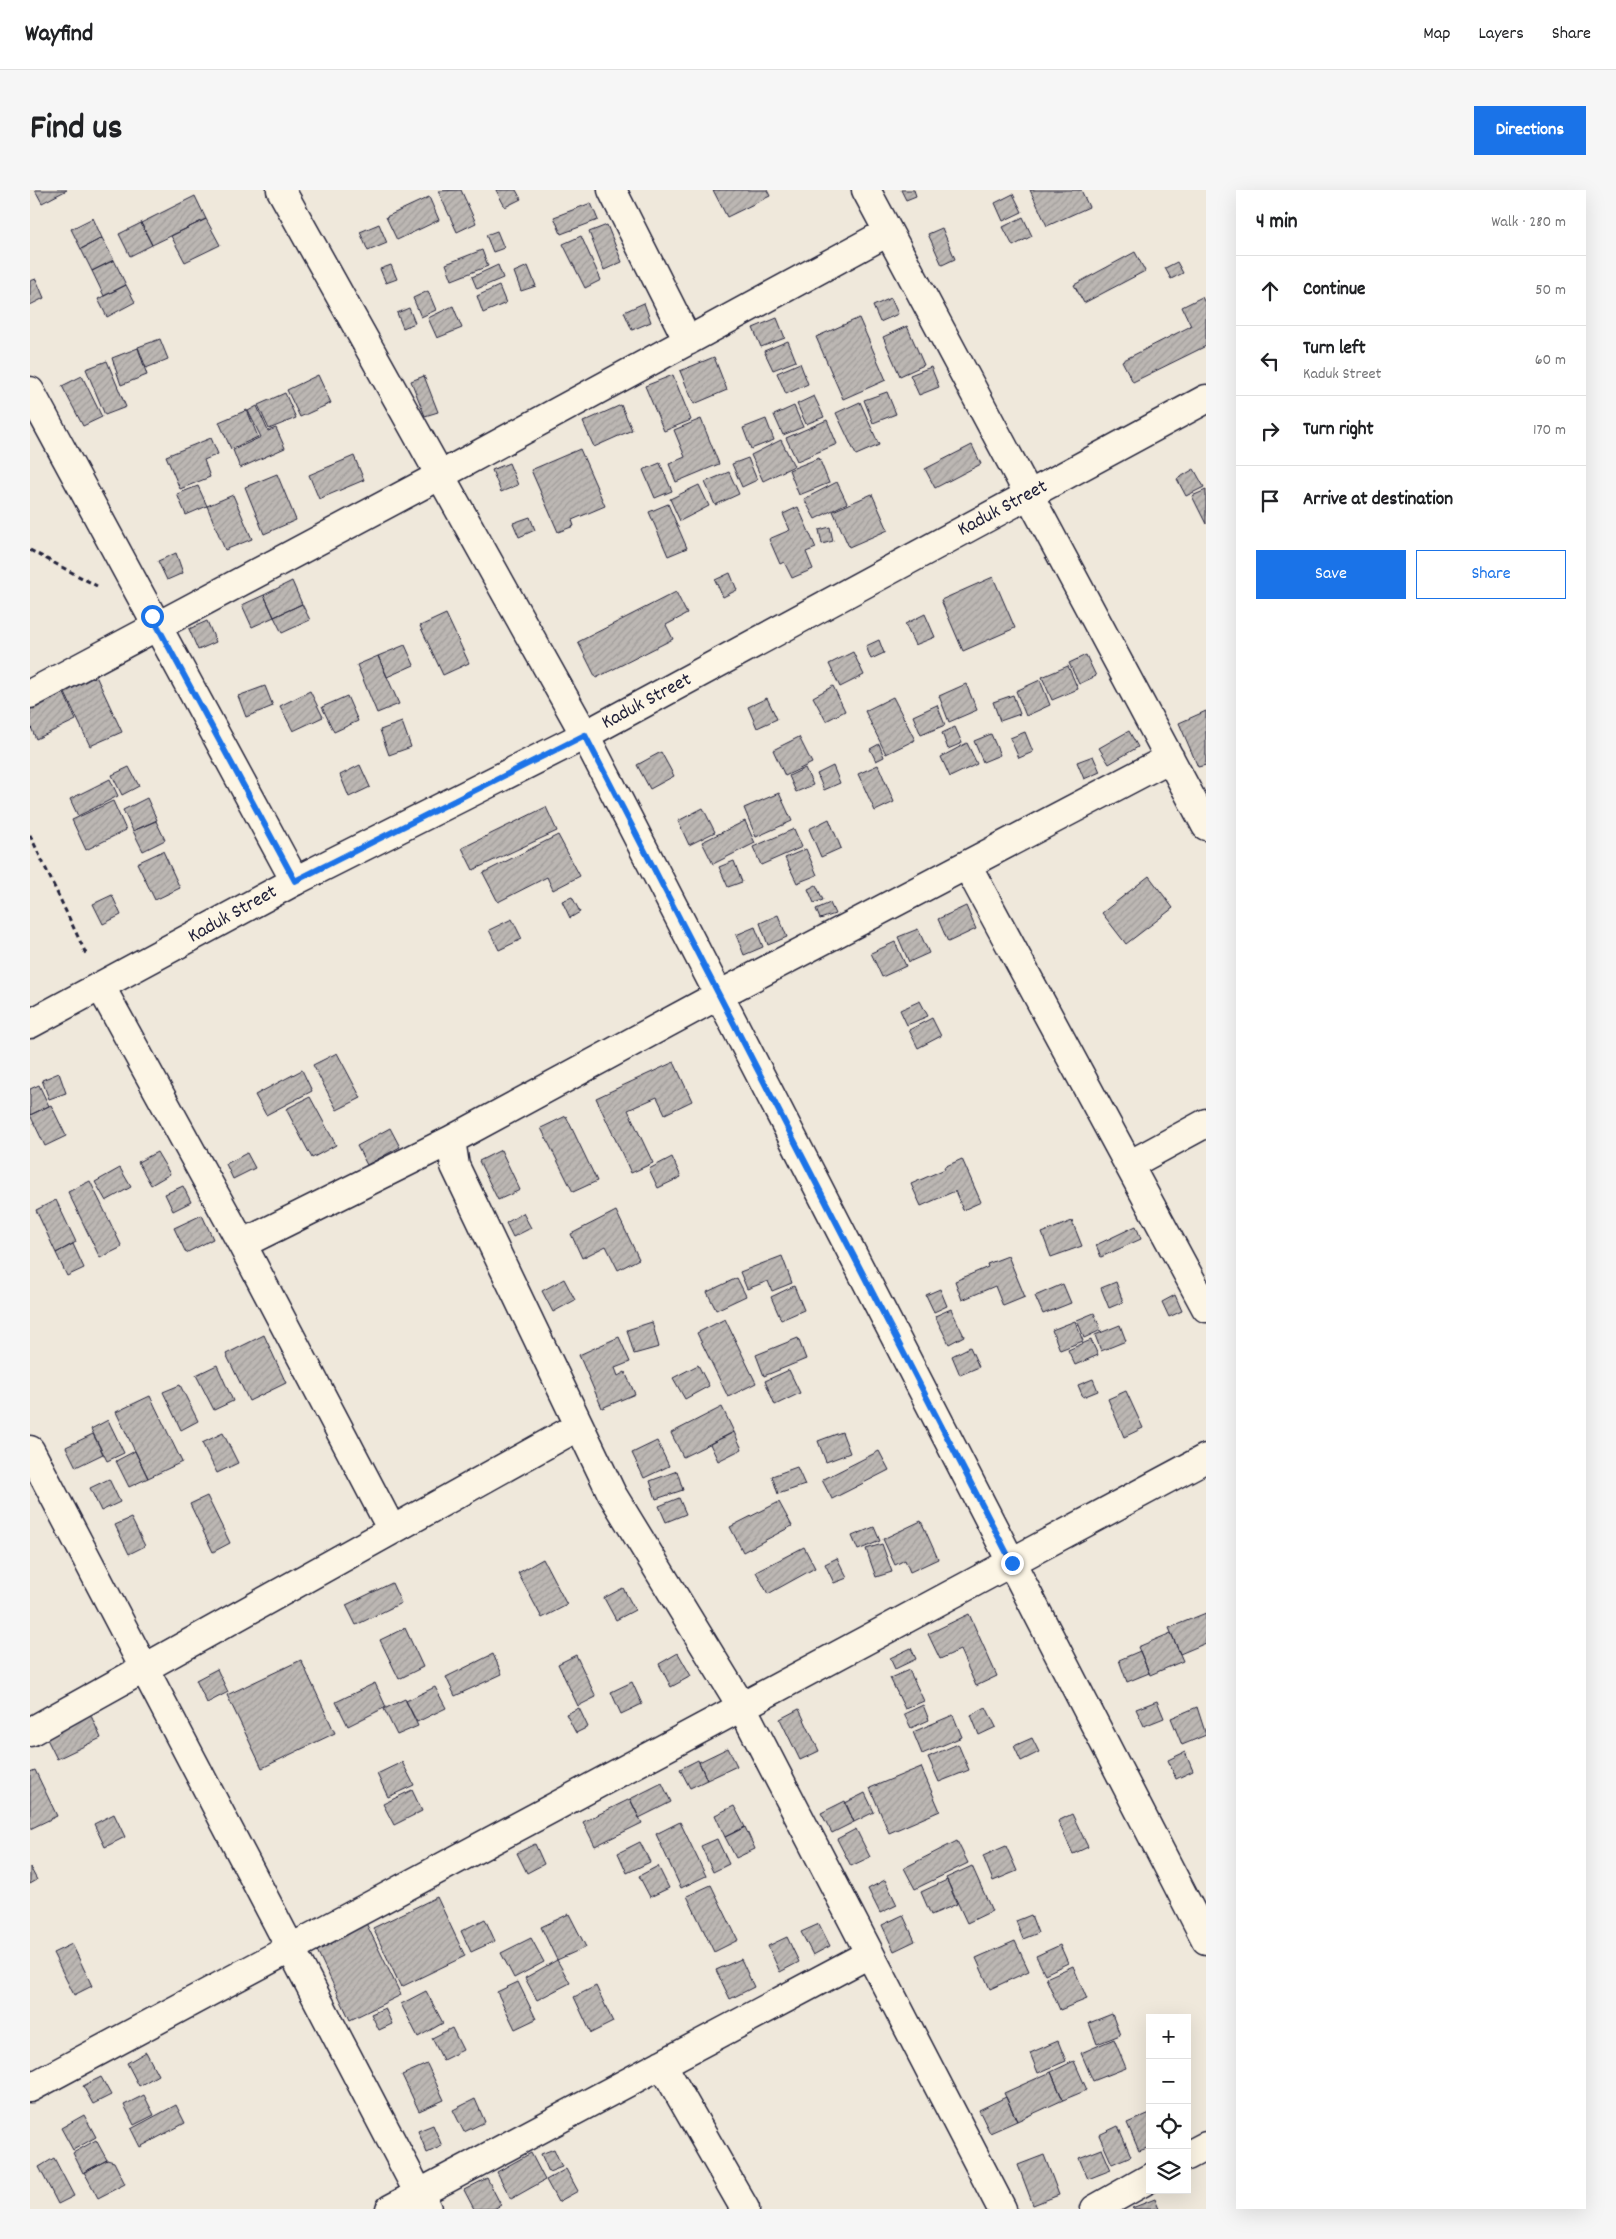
<!DOCTYPE html>
<meta charset="utf-8">
<style>
body{margin:0;font-family:Dekko,sans-serif;background:#f6f6f6;color:#202124}
.controls{position:absolute;right:15px;bottom:15px;display:grid;overflow:hidden;border-radius:0px;box-shadow:0 5px 20px #0002}
.controls button{width:45px;height:45px;display:grid;place-items:center;padding:0;border:0;border-bottom:1px solid #e0e0e0;background:#fff;color:#202124;font:25px sans-serif}
.stop{position:absolute;width:15px;height:15px;margin:-11px;border:4px solid #1a73e8;border-radius:50%;background:#fff}
.stop.end{background:#1a73e8;border-color:#fff;box-shadow:0 1px 5px #0008}
.list{margin:0;padding:0;list-style:none}
h2{display:flex;justify-content:space-between;align-items:center;height:65px;margin:0;padding:0 20px;font-size:21px}
h2 small{font-size:16px;font-weight:400;color:#757577}
.list li{display:grid;grid-template-columns:32px 1fr auto;gap:15px;align-items:center;box-sizing:border-box;height:70px;padding:0 20px;border-top:1px solid #e0e0e0}
.list b{display:block;font-size:19px;white-space:nowrap}
.list p{margin:0;font-size:16px;white-space:nowrap;color:#757577}
.list em{font-size:16px;font-style:normal;color:#757577}
.actions{display:flex;gap:10px;padding:15px 20px}
.actions a{flex:1;padding:11px 0;border:1px solid #1a73e8;border-radius:0px;text-align:center;font-size:18px;color:#1a73e8}
.actions .main{background:#1a73e8;color:#fff}
.icon{flex:none;width:28px;height:28px;fill:none;stroke:currentColor;stroke-width:2;stroke-linecap:round;stroke-linejoin:round}
.map{position:relative;flex:none;width:1176px;height:2019px;overflow:hidden;border-radius:0px}
header{display:flex;align-items:center;gap:30px;box-sizing:border-box;height:70px;padding:0 25px;background:#fff;border-bottom:1px solid #e0e0e0}
header strong{font-size:24px}
nav{display:flex;gap:28px;margin-inline-start:auto;font-size:18px}
.intro{display:flex;align-items:center;justify-content:space-between;box-sizing:border-box;height:120px;padding:0 30px}
h1{margin:0;font-size:35px}
.button{padding:12px 22px;border-radius:0px;background:#1a73e8;color:#fff;font-size:18px;font-weight:700}
main{display:flex;gap:30px;padding:0 30px}
aside{flex:1;background:#fff;border-radius:0px;box-shadow:0 5px 20px #0002}
.map>svg:first-child{display:block}
</style>
<header>
<strong>Wayfind</strong>
<nav><a>Map</a><a>Layers</a><a>Share</a></nav>
</header>
<div class="intro"><h1>Find us</h1><a class="button">Directions</a></div>
<main>
<div class="map">
<svg width="1176" height="2019" viewBox="0 0 1176 2019">
<defs>
<pattern id="building-hatch" width="6" height="6" patternUnits="userSpaceOnUse" patternTransform="scale(1.25)"><rect width="6" height="6" fill="#bcb7b3"/><path d="M-1 1l2-2M0 6l6-6M5 7l2-2" fill="none" stroke="#a19d9b"/></pattern>
</defs>
<rect width="100%" height="100%" fill="#efe8db"/>
<filter id="ink" filterUnits="userSpaceOnUse"><feTurbulence type="fractalNoise" baseFrequency=".02" numOctaves="2"/><feDisplacementMap in="SourceGraphic" scale="10" xChannelSelector="R" yChannelSelector="G"/><feConvolveMatrix kernelMatrix="1 2 1 2 8 2 1 2 1" color-interpolation-filters="sRGB"/></filter>
<g filter="url(#ink)">
<path fill="url(#building-hatch)" stroke="#22223b" d="M5,0h32l-25,13z
M431,0l15,33 -19,9 -19,-41z
M466,0h20l5,9 -16,8z
M683,0h54l3,6 -43,21z
M871,0h13l2,6 -10,4z
M1000,0h51l8,17 -42,19z
M983,4l9,18 -19,9 -8,-18z
M165,6l11,23 -54,26 -11,-22z
M399,7l10,23 -42,20 -11,-23z
M561,13l7,17 -37,14 -7,-17z
M993,27l9,19 -19,10 -10,-19z
M63,28l9,20 -21,11 -10,-20z
M176,29l14,26 -35,17 -14,-26z
M111,33l11,22 -22,11 -11,-22z
M349,34l8,19 -19,8 -8,-19z
M577,35l15,37 -18,8 -15,-38z
M912,38l13,31 -13,6 -14,-31z
M467,41l7,17 -11,4 -7,-17z
M551,46l20,44 -16,8 -22,-44z
M72,48l12,22 -22,11 -11,-22z
M452,60l6,16 -36,14 -6,-16z
M1105,62l10,19 -61,32 -10,-18z
M84,70l12,25 -22,11 -12,-25z
M1147,72l6,11 -12,6 -6,-11z
M361,75l6,14 -11,4 -6,-14z
M468,75l5,13 -26,11 -5,-12z
M498,76l8,20 -15,5 -7,-19z
M6,89l8,19 -14,7v-24z
M96,95l9,17 -28,15 -9,-18z
M469,96l7,17 -23,10 -6,-17z
M398,101l8,19 -15,7 -8,-19z
M1172,107l4,8v41l-73,36 -11,-21 69,-35 -9,-19z
M861,108l7,16 -18,8 -7,-16z
M614,113l7,19 -19,8 -8,-18z
M423,116l9,22 -25,10 -9,-20z
M379,118l6,15 -12,5 -6,-15z
M747,128l8,20 -24,9 -8,-19z
M829,128l27,62 -43,19 -27,-62z
M877,136l17,39 -24,11 -17,-39z
M130,149l8,20 -22,9 -8,-21z
M758,151l8,20 -23,9 -9,-19z
M108,158l9,27 -26,10 -9,-27z
M684,167l13,33 -33,14 -14,-33z
M77,171l19,46 -21,8 -19,-46z
M770,173l8,21 -22,10 -9,-21z
M901,177l8,20 -20,8 -9,-20z
M288,185l13,28 -31,14 -13,-27z
M643,185l18,45 -27,11 -19,-45z
M52,186l20,41 -19,9 -21,-40z
M394,186l14,36 -13,4 -14,-35z
M857,202l9,22 -23,9 -9,-23z
M255,203l11,25 -27,11 -11,-24z
M784,206l10,21 -18,7 -9,-20z
M830,212l19,43 -23,10 -20,-42z
M591,215l11,25 -38,17 -11,-25z
M227,216l11,25 8,-3 9,20 -45,20 -7,-18 28,-13 -13,-26z
M764,216l9,21 -20,8 -9,-20z
M217,220l11,27 -27,12 -12,-27z
M671,229l18,45 -43,18 -7,-18 16,-7 -11,-27z
M736,229l8,21 -23,9 -8,-21z
M797,230l10,24 -40,17 -11,-23z
M181,248l7,16 -14,6 6,17 -30,12 -14,-33z
M751,250l13,26 -31,15 -12,-26z
M942,255l9,19 -46,24 -10,-19z
M550,259l25,57 -33,14 2,6 -16,6 -27,-62z
M324,266l10,24 -45,19 -10,-24z
M718,268l9,22 -15,7 -10,-23z
M789,268l10,25 -30,12 -10,-25z
M479,273l9,22 -17,7 -9,-22z
M630,273l12,28 -17,7 -12,-28z
M1164,279l10,18 -18,9 -9,-17z
M699,282l10,22 -24,11 -10,-23z
M247,284l19,46 -32,14 -19,-47z
M807,292l10,21 -32,16 -11,-20z
M669,295l10,21 -29,15 -10,-22z
M168,296l9,20 -21,9 -9,-21z
M1176,300v34l-14,-28z
M842,304l16,36 -39,17 -16,-36z
M203,305l19,44 -27,11 -18,-44z
M638,314l19,44 -19,8 -19,-44z
M768,317l18,41 -10,4 7,17 -21,9 -8,-16 -4,2 -11,-25 21,-9 -7,-16z
M500,327l5,13 -16,7 -6,-14z
M800,337l3,14 -11,3 -3,-14z
M146,363l7,20 -16,7 -9,-19z
M700,383l7,17 -14,7 -8,-17z
M963,387l22,51 -52,23 -22,-51z
M262,391l10,23 -28,13 -10,-22z
M646,402l11,22 -21,11 7,14 -77,39 -18,-36z
M234,405l10,22 -22,10 -10,-22z
M272,414l8,16 -28,13 -8,-16z
M416,424l23,49 -26,12 -23,-49z
M895,424l10,23 -20,8 -10,-21z
M177,431l9,21 -18,8 -9,-21z
M849,450l5,13 -13,6 -5,-13z
M375,455l9,20 -27,12 -9,-21z
M823,462l11,23 -24,12 -11,-23z
M1056,465l10,21 -17,8 -10,-21z
M348,466l21,48 -22,9 -20,-48z
M1038,476l10,23 -26,11 -10,-23z
M66,486l26,56 -32,14 -26,-55z
M1010,490l10,25 -24,11 -10,-25z
M936,494l11,26 -28,12 -10,-26z
M235,496l8,20 -27,11 -8,-21z
M803,496l12,25 -19,10 -13,-24z
M33,501l13,29 -40,19 -6,-14v-19z
M280,501l13,26 -30,14 -13,-25z
M983,505l7,19 -20,7 -7,-19z
M317,506l11,25 -24,11 -12,-25z
M863,507l22,43 -29,14 -21,-43z
M737,508l10,21 -20,9 -9,-21z
M907,515l8,20 -24,10 -8,-19z
M1176,521v54l-8,2 -19,-44z
M372,532l9,25 -22,8 -9,-25z
M925,537l7,16 -14,6 -6,-16z
M1099,541l9,16 -29,17 -10,-16z
M995,542l8,20 -14,6 -9,-20z
M961,544l9,21 -17,7 -9,-21z
M769,547l13,26 -27,13 -12,-26z
M937,553l10,21 -27,13 -9,-20z
M849,554l5,13 -8,4 -6,-12z
M631,562l13,24 -24,13 -13,-24z
M1063,566l7,16 -16,7 -7,-17z
M330,575l10,22 -21,10 -9,-22z
M848,575l16,37 -19,9 -17,-37z
M803,576l7,17 -16,7 -7,-16z
M99,577l10,19 -17,9 -10,-20z
M775,578l8,17 -17,7 -7,-16z
M80,589l8,17 -40,20 -8,-17z
M749,603l13,28 -36,16 -12,-29z
M117,608l10,22 -24,11 -10,-21z
M83,611l13,29 -40,20 -14,-30z
M516,617l11,24 -84,39 -11,-22z
M673,618l12,24 -26,13 -11,-24z
M799,629l12,29 -20,9 -12,-28z
M126,631l9,19 -22,11 -10,-20z
M715,631l10,22 -42,21 -11,-22z
M764,639l8,18 -41,18 -8,-18z
M528,645l22,41 -27,14 -6,-13 -49,25 -15,-29z
M776,659l11,26 -20,8 -12,-25z
M133,661l17,37 -25,12 -18,-37z
M704,671l8,21 -14,5 -9,-20z
M1119,686l24,32 -47,36 -24,-31z
M786,695l7,15 -9,3 -6,-14z
M82,705l9,20 -18,9 -10,-20z
M542,707l8,15 -10,6 -8,-17z
M800,713l5,11 -15,5 -4,-10z
M936,716l10,23 -28,13 -10,-23z
M748,725l9,22 -19,8 -8,-22z
M482,729l10,20 -23,11 -10,-20z
M725,737l8,20 -19,8 -8,-20z
M888,739l11,24 -20,9 -11,-25z
M865,752l11,24 -24,11 -11,-24z
M890,811l8,15 -21,9 -7,-15z
M902,828l9,18 -23,12 -9,-18z
M307,863l24,45 -24,12 -24,-45z
M644,872l18,39 -27,13 -8,-17 -29,13 25,53 -22,10 -35,-75z
M272,880l10,21 -46,24 -11,-20z
M29,883l7,20 -17,6 -7,-19z
M9,895l10,21 -19,9v-26z
M280,907l26,48 -24,13 -26,-49z
M21,915l15,31 -21,10 -15,-31z
M536,926l31,65 -24,11 -32,-64z
M360,938l10,19 -33,18 -10,-19z
M471,960l19,40 -22,10 -19,-39z
M127,962l13,22 -19,11 -13,-23z
M217,963l8,15 -22,11 -7,-15z
M642,967l9,20 -23,11 -9,-19z
M932,969l19,43 -18,8 -8,-19 -34,15 -10,-22 34,-15 -1,-2z
M90,978l11,19 -25,14 -11,-19z
M60,991l32,66 -22,11 -32,-66z
M153,996l8,16 -18,9 -8,-17z
M26,1010l20,42 -20,11 -20,-43z
M586,1021l23,48 -21,11 -12,-24 -24,12 -11,-24z
M493,1023l8,15 -18,9 -7,-14z
M172,1025l11,24 -27,14 -12,-25z
M1042,1031l10,25 -31,11 -9,-24z
M1106,1036l5,13 -40,18 -5,-12z
M43,1054l11,24 -17,8 -11,-23z
M752,1066l10,27 -20,8 -4,-10 -21,8 -7,-17z
M978,1066l17,41 -22,9 -8,-20 -33,14 -7,-19 33,-14 -1,-3z
M707,1088l9,18 -30,14 -9,-18z
M534,1089l11,21 -22,12 -11,-21z
M1086,1092l7,20 -14,6 -8,-20z
M1033,1094l8,19 -28,11 -8,-18z
M764,1096l10,24 -23,10 -10,-23z
M910,1099l7,17 -13,6 -8,-17z
M1145,1105l7,16 -13,6 -7,-15z
M921,1119l13,27 -15,8 -14,-28z
M1064,1123l7,17 -17,8 -7,-18z
M695,1129l31,64 -28,14 -31,-64z
M1045,1131l8,20 -23,9 -8,-20z
M622,1132l7,25 -25,7 -7,-24z
M1090,1135l6,16 -25,10 -6,-16z
M234,1145l22,48 -37,18 -23,-47z
M589,1147l11,25 -15,6 3,8 7,-4 10,22 -33,14 -23,-53z
M768,1148l8,21 -42,17 -8,-21z
M1061,1150l7,15 -23,10 -7,-15z
M940,1157l9,20 -19,8 -8,-19z
M187,1175l16,36 -19,9 -18,-35z
M668,1175l11,21 -24,13 -12,-21z
M759,1180l11,23 -25,12 -10,-24z
M1063,1189l5,12 -15,6 -5,-12z
M150,1195l18,36 -17,9 -18,-38z
M1096,1201l17,37 -19,9 -16,-38z
M120,1206l32,66 -34,16 -32,-66z
M692,1217l12,25 -51,25 -12,-24z
M78,1230l16,33 -17,8 -16,-32z
M704,1242l8,17 -24,12 -8,-17z
M812,1242l8,21 -24,9 -8,-21z
M193,1243l15,30 -21,10 -15,-30z
M63,1244l10,20 -27,13 -10,-20z
M627,1251l12,25 -25,12 -12,-25z
M105,1261l13,27 -19,9 -13,-26z
M849,1261l10,19 -57,29 -10,-19z
M767,1277l8,18 -27,9 -6,-18z
M647,1281l6,19 -27,9 -6,-18z
M79,1289l11,23 -19,9 -11,-23z
M177,1306l23,47 -17,9 -23,-48z
M649,1308l7,16 -20,8 -7,-16z
M749,1312l13,24 -49,26 -13,-25z
M101,1328l14,28 -16,8 -14,-29z
M891,1331l17,38 -28,13 -5,-12 -10,5 -12,-26z
M844,1337l6,14 -22,9 -6,-14z
M852,1354l10,28 -16,5 -10,-28z
M774,1357l11,21 -47,26 -12,-22z
M807,1368l10,20 -13,5 -9,-19z
M513,1369l24,46 -25,13 -24,-45z
M362,1393l9,20 -45,22 -10,-20z
M593,1398l12,22 -19,10 -12,-22z
M1176,1423v30l-26,11 -11,-26z
M939,1424l28,62 -21,10 -16,-36 -20,9 -12,-25z
M375,1438l18,39 -24,12 -19,-39z
M1141,1443l12,28 -33,14 -12,-28z
M881,1458l5,11 -21,10 -5,-11z
M1110,1461l9,22 -22,9 -8,-22z
M648,1463l13,23 -20,11 -12,-23z
M463,1464l9,20 -47,22 -9,-19z
M546,1465l20,42 -18,9 -20,-42z
M271,1470l34,73 -73,35 -35,-73z
M187,1479l11,23 -21,11 -11,-23z
M879,1480l15,31 -19,8 -15,-31z
M602,1492l10,22 -21,10 -10,-22z
M345,1493l11,24 -38,19 -12,-24z
M405,1497l11,21 -29,14 -11,-21z
M375,1509l13,27 -21,9 -13,-26z
M1127,1511l7,17 -20,8 -8,-17z
M893,1515l6,15 -18,8 -7,-14z
M956,1517l10,20 -17,8 -8,-20z
M1167,1517l9,28 -24,10 -11,-27z
M549,1518l9,19 -12,6 -10,-19z
M58,1519l13,29 -44,21 -14,-28z
M769,1519l20,42 -19,9 -20,-41z
M923,1525l9,22 -40,17 -9,-22z
M1002,1548l7,14 -18,9 -7,-15z
M928,1554l11,26 -30,12 -11,-25z
M698,1558l9,18 -30,14 -8,-18z
M1155,1562l8,19 -17,8 -8,-19z
M668,1570l9,20 -17,8 -10,-19z
M372,1572l12,23 -26,12 -11,-23z
M891,1577l19,44 -51,22 -19,-45z
M5,1580l22,46 -27,13v-57z
M632,1593l9,19 -32,16 -9,-19z
M382,1600l10,21 -28,14 -11,-21z
M835,1603l9,19 -20,10 -9,-19z
M600,1609l12,24 -47,23 -12,-24z
M815,1611l9,21 -22,11 -11,-20z
M704,1616l11,21 -20,10 -10,-22z
M84,1624l11,23 -20,10 -11,-23z
M1042,1624l16,33 -15,7 -15,-33z
M650,1632l26,54 -25,12 -25,-54z
M715,1637l10,22 -19,9 -11,-21z
M826,1639l14,28 -19,9 -14,-27z
M687,1649l12,25 -16,8 -12,-26z
M927,1651l11,22 -53,26 -11,-21z
M610,1652l10,20 -23,11 -9,-20z
M505,1654l9,20 -17,9 -10,-20z
M976,1656l11,25 -24,10 -10,-25z
M628,1676l11,22 -19,9 -11,-21z
M942,1676l20,45 -25,12 -21,-45z
M0,1677l7,13 -7,4z
M855,1690l12,25 -17,8 -12,-24z
M917,1690l10,24 -26,11 -10,-23z
M681,1695l27,55 -24,12 -27,-56z
M407,1707l28,59 -64,31 -28,-59z
M539,1724l17,33 -29,13 -16,-33z
M873,1725l12,26 -21,10 -12,-26z
M1001,1725l7,18 -15,6 -7,-18z
M333,1727l38,78 -51,25 -37,-78z
M455,1729l10,22 -24,11 -10,-21z
M789,1734l11,22 -17,9 -12,-23z
M757,1747l12,25 -19,10 -12,-26z
M501,1748l13,24 -30,16 -13,-25z
M985,1751l14,30 -39,18 -14,-31z
M42,1754l20,42 -18,9 -21,-42z
M1030,1755l8,18 -23,11 -9,-18z
M711,1769l13,28 -24,12 -14,-29z
M527,1770l13,23 -33,17 -12,-22z
M1043,1776l14,33 -27,11 -14,-32z
M488,1792l18,37 -21,10 -18,-37z
M566,1796l17,36 -22,11 -17,-36z
M396,1801l17,32 -25,14 -17,-33z
M355,1818l7,16 -13,6 -8,-16z
M1082,1824l8,21 -23,9 -8,-21z
M422,1838l11,22 -20,10 -11,-22z
M1084,1849l12,29 -33,13 -12,-28z
M1028,1851l8,20 -28,12 -8,-20z
M116,1862l12,23 -19,11 -12,-23z
M1044,1871l13,29 -24,10 -12,-28z
M397,1874l17,36 -25,11 -17,-36z
M1021,1882l12,28 -46,21 -13,-28z
M71,1887l10,18 -18,9 -10,-18z
M114,1905l10,20 -20,10 -10,-20z
M976,1907l11,24 -27,12 -11,-23z
M445,1909l10,23 -21,10 -11,-22z
M146,1915l9,18 -45,24 -9,-18z
M1120,1923v34l-11,4 -12,-28z
M54,1925l12,22 -23,13 -12,-22z
M403,1935l9,21 -15,7 -9,-22z
M1088,1936l13,30 -19,8 -13,-29z
M66,1950l11,20 -24,13 -10,-20z
M524,1959l8,18 -13,5 -8,-18z
M1072,1959l9,21 -23,9 -9,-21z
M501,1963l14,27 -34,19 -14,-27z
M1014,1965l15,40 -26,10 -15,-40z
M24,1968l20,38 -16,8 -19,-37z
M77,1970l7,2 11,22 -27,14 -14,-26z
M536,1979l12,22 -20,11 -12,-22z
M457,1988l14,27 -7,4h-20l-10,-19z
M1125,2009l4,10h-26l-1,-1z"/>
<g fill="none" stroke-linecap="round" stroke-linejoin="round">
<g stroke="#22223b" stroke-width="31">
<path id="minor" d="M251,0l304,545 621,1205
M582,0l76,151
M836,0l340,636
M0,201l265,490
M0,504l411,-219 447,-243
M937,675l239,443
M71,797l141,257 150,286
M1099,975l77,-42
M212,1054l209,-104
M0,1260l397,759
M0,1542l549,-306
M632,1874l83,145
M0,1898l1176,-630
M1157,1966l19,-10
M360,2019l479,-255
M972,2019l-260,-502 -130,-213 -157,-328 -4,-26 268,-145 451,-237
M1065,2019l55,-31"/>
</g>
<g stroke="#22223b" stroke-width="31">
<path id="tertiary" d="M0,834l265,-143 290,-146 621,-336"/>
</g>
<path stroke="#22223b" stroke-width="3" stroke-dasharray="5 4" stroke-linecap="butt" d="M0,360l67,36
M0,645l57,121"/>
<use href="#minor" stroke="#fcf5e5" stroke-width="28"/>
<use href="#tertiary" stroke="#fcf5e5" stroke-width="28"/>
</g>
</g>
<g fill="none" stroke-linecap="round" stroke-linejoin="round" filter="url(#ink)">
<path stroke="#1a73e8" stroke-width="6" d="M122,426l143,265 290,-146 427,828"/>
</g>
<g text-anchor="middle" dominant-baseline="central" stroke-width="4" stroke-linejoin="round" paint-order="stroke">
<g font-size="20" fill="#22223b" stroke="#fcf5e5">
<text transform="translate(973 319) rotate(-28)">Kaduk Street</text>
<text transform="translate(617 512) rotate(-28)">Kaduk Street</text>
<text transform="translate(203 725) rotate(-29)">Kaduk Street</text>
</g>
</g>
</svg>
<div class="controls">
<button>+</button>
<button>−</button>
<button><svg class="icon" aria-label="locate" viewBox="0 0 24 24"><circle cx="12" cy="12" r="6"/><path d="M12 2v4M12 18v4M2 12h4M18 12h4"/></svg></button>
<button><svg class="icon" aria-label="layers" viewBox="0 0 24 24"><path d="M12 4l9 5-9 5-9-5zM3 14l9 5 9-5"/></svg></button>
</div>
<div class="stop" style="left:122px;top:426px"></div>
<div class="stop end" style="left:982px;top:1373px"></div>
</div>
<aside>
<h2>4 min<small>Walk · 280 m</small></h2>
<ul class="list">
<li><svg class="icon" aria-label="ahead" viewBox="0 0 24 24"><path d="M12 20V5M6 11l6-6 6 6"/></svg><div><b>Continue</b></div><em>50 m</em></li>
<li><svg class="icon" aria-label="left" viewBox="0 0 24 24"><path d="M17 20v-9H6M10 6l-5 5 5 5"/></svg><div><b>Turn left</b><p>Kaduk Street</p></div><em>60 m</em></li>
<li><svg class="icon" aria-label="right" viewBox="0 0 24 24"><path d="M7 20v-9h11M14 6l5 5-5 5"/></svg><div><b>Turn right</b></div><em>170 m</em></li>
<li><svg class="icon" aria-label="arrive" viewBox="0 0 24 24"><path d="M6 21V4h12l-3 4 3 4H6"/></svg><div><b>Arrive at destination</b></div></li>
</ul>
<div class="actions"><a class="main">Save</a><a>Share</a></div>
</aside>
</main>
